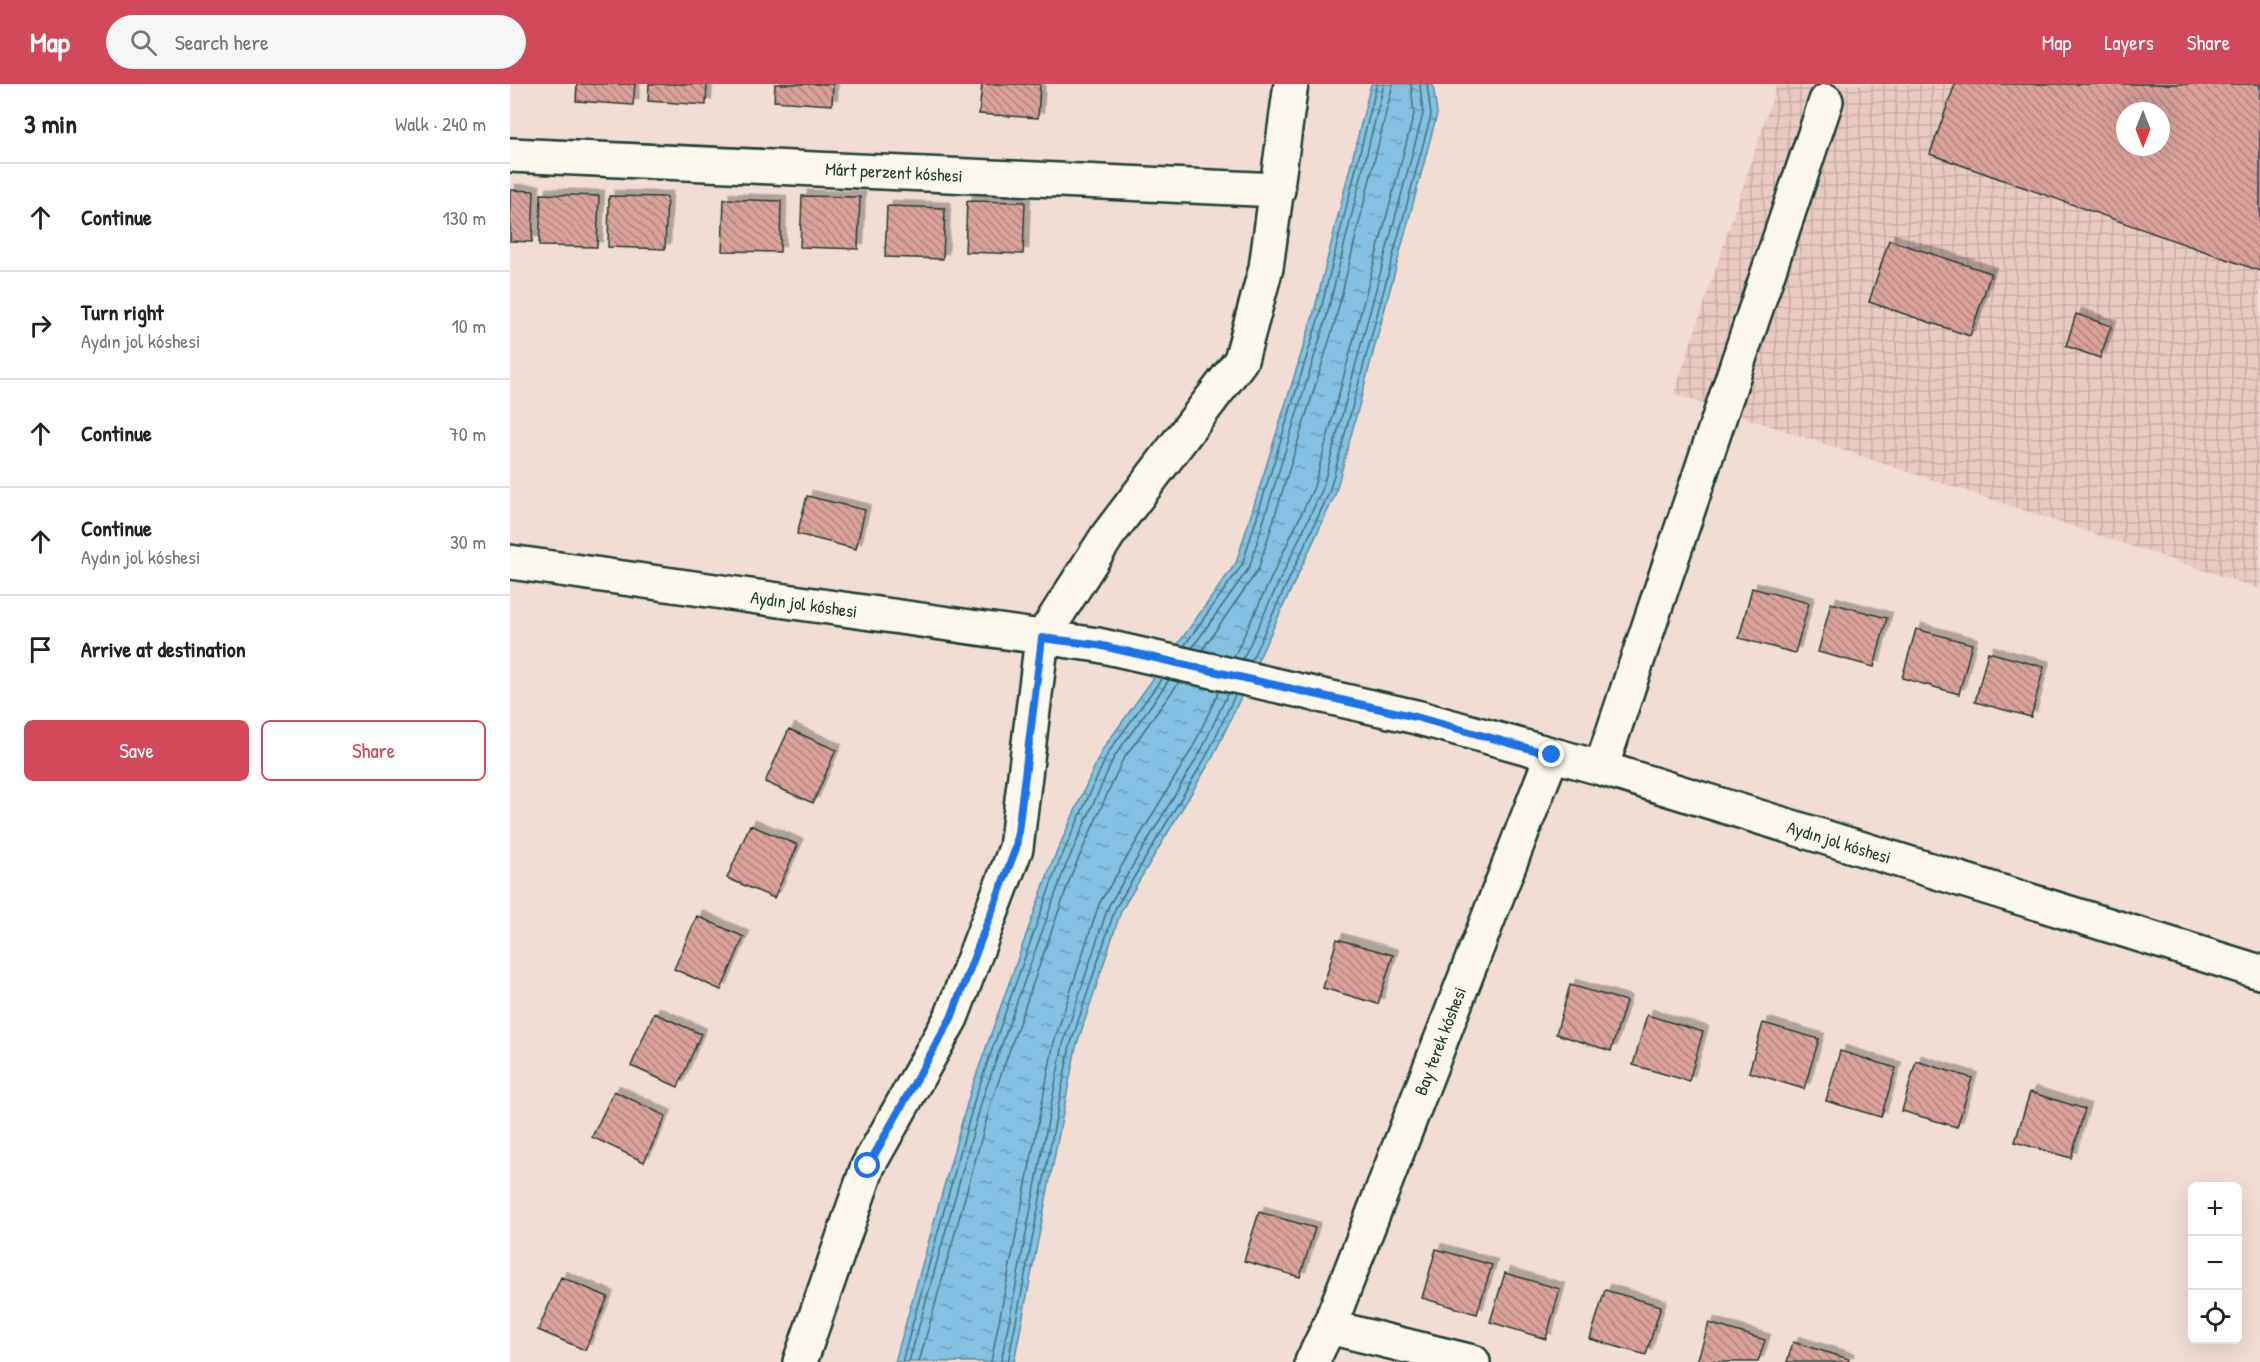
<!DOCTYPE html>
<meta charset="utf-8">
<style>
body{margin:0;font-family:"Patrick Hand",sans-serif;background:#f6f6f6;color:#222}
.controls{position:absolute;right:18px;bottom:18px;display:grid;overflow:hidden;border-radius:9px;box-shadow:0 6px 24px #0002}
.controls button{width:54px;height:54px;display:grid;place-items:center;padding:0;border:0;border-bottom:2px solid #e0e0e0;background:#fff;color:#222;font:30px sans-serif}
.compass{position:absolute;left:1606px;top:18px;width:54px;height:54px;border-radius:50%;background:#fff;box-shadow:0 6px 24px #0002;rotate:180deg}
.stop{position:absolute;width:18px;height:18px;margin:-14px;border:4px solid #1a73e8;border-radius:50%;background:#fff}
.stop.end{background:#1a73e8;border-color:#fff;box-shadow:0 2px 6px #0008}
.list{margin:0;padding:0;list-style:none}
h2{display:flex;justify-content:space-between;align-items:center;height:78px;margin:0;padding:0 24px;font-size:26px}
h2 small{font-size:20px;font-weight:400;color:#767676}
.list li{display:grid;grid-template-columns:39px 1fr auto;gap:18px;align-items:center;box-sizing:border-box;height:108px;padding:0 24px;border-top:2px solid #e0e0e0}
.list b{display:block;font-size:22px;white-space:nowrap}
.list p{margin:0;font-size:20px;white-space:nowrap;color:#767676}
.list em{font-size:20px;font-style:normal;color:#767676}
.actions{display:flex;gap:12px;padding:18px 24px}
.actions a{flex:1;padding:14px 0;border:2px solid #d1495b;border-radius:9px;text-align:center;font-size:21px;color:#d1495b}
.actions .main{background:#d1495b;color:#fff}
.icon{flex:none;width:33px;height:33px;fill:none;stroke:currentColor;stroke-width:2;stroke-linecap:round;stroke-linejoin:round}
.map{position:relative;flex:none;width:1750px;height:1278px;overflow:hidden}
header{display:flex;align-items:center;gap:36px;box-sizing:border-box;height:84px;padding:0 30px;background:#d1495b;color:#fff}
header strong{font-size:28px}
nav{display:flex;gap:33px;margin-inline-start:auto;font-size:21px}
.search{width:420px;height:54px;background:#f6f6f6;display:flex;align-items:center;gap:15px;box-sizing:border-box;padding:0 21px;border-radius:33px;color:#767676;font-size:22px}
main{display:flex}
aside{flex:1;background:#fff}
.map>svg:first-child{display:block}
</style>
<header>
<strong>Map</strong>
<div class="search"><svg class="icon" aria-label="search" viewBox="0 0 24 24"><circle cx="10" cy="10" r="6"/><path d="M15 15l6 6"/></svg>Search here</div>
<nav><a>Map</a><a>Layers</a><a>Share</a></nav>
</header>
<main>
<aside>
<h2>3 min<small>Walk · 240 m</small></h2>
<ul class="list">
<li><svg class="icon" aria-label="ahead" viewBox="0 0 24 24"><path d="M12 20V5M6 11l6-6 6 6"/></svg><div><b>Continue</b></div><em>130 m</em></li>
<li><svg class="icon" aria-label="right" viewBox="0 0 24 24"><path d="M7 20v-9h11M14 6l5 5-5 5"/></svg><div><b>Turn right</b><p>Aydın jol kóshesi</p></div><em>10 m</em></li>
<li><svg class="icon" aria-label="ahead" viewBox="0 0 24 24"><path d="M12 20V5M6 11l6-6 6 6"/></svg><div><b>Continue</b></div><em>70 m</em></li>
<li><svg class="icon" aria-label="ahead" viewBox="0 0 24 24"><path d="M12 20V5M6 11l6-6 6 6"/></svg><div><b>Continue</b><p>Aydın jol kóshesi</p></div><em>30 m</em></li>
<li><svg class="icon" aria-label="arrive" viewBox="0 0 24 24"><path d="M6 21V4h12l-3 4 3 4H6"/></svg><div><b>Arrive at destination</b></div></li>
</ul>
<div class="actions"><a class="main">Save</a><a>Share</a></div>
</aside>
<div class="map">
<svg width="1750" height="1278" viewBox="0 0 1750 1278">
<defs>
<pattern id="industrial-grid" width="8" height="8" patternUnits="userSpaceOnUse" patternTransform="scale(1.5)"><rect width="8" height="8" fill="#eacbc3"/><path d="M0 4h8M4 0v8" fill="none" stroke="#c8afa8"/></pattern>
<pattern id="water-ripples" width="26" height="14" patternUnits="userSpaceOnUse" patternTransform="scale(1.5)"><rect width="26" height="14" fill="#83c2e3"/><path d="M2 4q2-2 4 0t4 0M15 11q2-2 4 0t4 0" fill="none" stroke="#6b9fb9"/></pattern>
<pattern id="building-back-hatch" width="6" height="6" patternUnits="userSpaceOnUse" patternTransform="scale(1.5)"><rect width="6" height="6" fill="#dba19b"/><path d="M-1 5l2 2M0 0l6 6M5-1l2 2" fill="none" stroke="#b1847f"/></pattern>
<filter id="shadow"><feDropShadow dx="5.5" dy="-5.5" stdDeviation="0" flood-color="#0004"/></filter>
</defs>
<rect width="100%" height="100%" fill="#f1ddd4"/>
<filter id="ink" filterUnits="userSpaceOnUse"><feTurbulence type="fractalNoise" baseFrequency=".0167" numOctaves="2"/><feDisplacementMap in="SourceGraphic" scale="12" xChannelSelector="R" yChannelSelector="G"/><feConvolveMatrix kernelMatrix="1 2 1 2 8 2 1 2 1" color-interpolation-filters="sRGB"/></filter>
<g filter="url(#ink)">
<path fill="url(#industrial-grid)" fill-rule="evenodd" d="M1267,0h483v505l-586,-195zM1615,27h36v36h-36z"/>
<path fill="url(#water-ripples)" stroke="#5b8d9d" stroke-width="1.5" d="M861,0h62l4,30 -102,381 -122,262 -92,154 -45,136 -62,315h-119l75,-269 81,-228 51,-115 134,-187 77,-247z"/>
<g fill="none" stroke-linecap="round" stroke-linejoin="round">
<path stroke="#47727a" stroke-width="1.5" d="M674,562l58,-81 77,-248 58,-233
M682,564l57,-80 77,-249 58,-235
M692,566l56,-80 77,-248 58,-238
M724,573l80,-170 100,-373 -3,-30
M733,575l79,-169 101,-376 -3,-30
M741,577l78,-168 102,-378 -4,-31
M392,1278l74,-267 81,-228 51,-114 54,-75
M399,1278l74,-265 81,-227 50,-113 55,-77
M409,1278l73,-262 80,-227 50,-112 57,-79
M481,1278l63,-320 45,-138 94,-157 26,-56
M491,1278l62,-318 45,-137 93,-156 27,-58
M498,1278l62,-316 45,-137 92,-154 28,-60"/>
</g>
<path fill="url(#building-back-hatch)" stroke="#1f3d34" stroke-width="1.5" fill-rule="evenodd" filter="url(#shadow)" d="M67,0h58l-2,21 -57,-4z
M139,0h58l-1,21 -58,-4z
M265,0h58l-1,21 -58,-4z
M472,0h58l-2,34 -59,-4z
M1445,0h305v187l-330,-117zM1615,27h36v36h-36z
M0,106l24,1 -2,51 -22,-1z
M31,110l58,2 -2,51 -58,-1z
M99,112l58,1 -2,52 -57,-2z
M292,112l58,1 -2,52 -58,-2z
M214,115l57,2 -1,51 -58,-1z
M457,117l58,1 -2,52 -58,-2z
M377,122l58,2 -2,51 -58,-2z
M1379,156l102,33 -21,63 -101,-34z
M1566,230l35,12 -11,32 -34,-12z
M297,412l58,14 -9,39 -59,-15z
M1242,504l57,15 -14,50 -56,-15z
M1321,519l56,15 -13,49 -56,-15z
M1406,545l56,15 -13,50 -57,-16z
M1478,568l56,15 -13,50 -56,-15z
M279,645l47,21 -23,53 -48,-21z
M240,741l48,20 -24,53 -47,-20z
M187,832l47,21 -23,53 -47,-21z
M827,855l56,16 -15,49 -55,-16z
M1060,901l56,16 -15,50 -55,-17z
M144,929l47,21 -23,53 -47,-21z
M1137,931l56,17 -14,49 -56,-16z
M1253,939l56,16 -15,50 -55,-17z
M1330,967l56,17 -15,49 -55,-16z
M1406,977l56,17 -15,49 -55,-16z
M104,1007l52,25 -22,46 -52,-25z
M1520,1008l55,17 -14,49 -56,-16z
M749,1128l56,16 -15,49 -56,-16z
M926,1165l56,16 -15,49 -55,-16z
M995,1189l55,16 -14,50 -56,-17z
M51,1193l47,20 -23,53 -47,-20z
M1095,1206l56,16 -15,49 -56,-16z
M1199,1239l56,17 -7,22h-61z
M1283,1258l56,17 -1,3h-61z"/>
<g fill="none" stroke-linecap="round" stroke-linejoin="round">
<g stroke="#1f3d34" stroke-width="38">
<path id="minor" d="M0,71l768,35
M0,478l588,83 318,72 185,51 659,204
M1091,684l225,-667
M819,1243l144,35
M290,1278l68,-196 83,-148 65,-170 26,-210 66,-103 133,-175 25,-92 25,-184
M802,1278l17,-35 223,-572"/>
</g>
<use href="#minor" stroke="#fbf7ec" stroke-width="33"/>
</g>
</g>
<g fill="none" stroke-linecap="round" stroke-linejoin="round" filter="url(#ink)">
<path stroke="#1a73e8" stroke-width="8" d="M358,1082l83,-148 65,-170 26,-210 56,7 318,72 136,38"/>
</g>
<g text-anchor="middle" dominant-baseline="central" stroke-width="4.5" stroke-linejoin="round" paint-order="stroke">
<g font-size="18" fill="#1f3d34" stroke="#fbf7ec">
<text transform="translate(384 88) rotate(3)">Márt perzent kóshesi</text>
<text transform="translate(294 520) rotate(8)">Aydın jol kóshesi</text>
<text transform="translate(1329 758) rotate(17)">Aydın jol kóshesi</text>
<text transform="translate(930 957) rotate(-69)">Bay terek kóshesi</text>
</g>
</g>
</svg>
<div class="controls">
<button>+</button>
<button>−</button>
<button><svg class="icon" aria-label="locate" viewBox="0 0 24 24"><circle cx="12" cy="12" r="6"/><path d="M12 2v4M12 18v4M2 12h4M18 12h4"/></svg></button>
</div>
<svg class="compass" viewBox="-18 -18 36 36"><path d="M0-13l5 13h-10z" fill="#e53935"/><path d="M0 13l5-13h-10z" fill="#767676"/></svg>
<div class="stop" style="left:358px;top:1082px"></div>
<div class="stop end" style="left:1042px;top:671px"></div>
</div>
</main>
